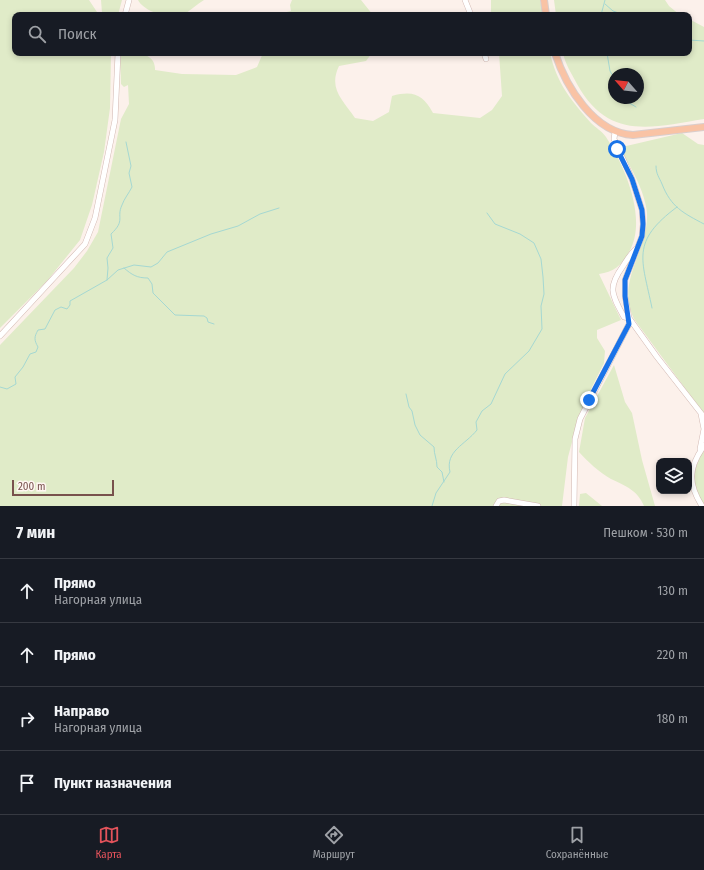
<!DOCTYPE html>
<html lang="ru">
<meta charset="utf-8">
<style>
body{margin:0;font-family:"Fira Sans Condensed",sans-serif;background:#20242c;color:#f1f3f6}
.controls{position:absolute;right:12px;bottom:12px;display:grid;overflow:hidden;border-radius:8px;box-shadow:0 2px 6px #0003}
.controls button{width:36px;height:36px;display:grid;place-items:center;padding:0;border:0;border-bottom:1px solid #363941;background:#171b24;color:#f1f3f6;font:20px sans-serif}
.compass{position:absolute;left:608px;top:68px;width:36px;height:36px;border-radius:50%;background:#171b24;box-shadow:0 2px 6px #0003;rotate:298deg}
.scale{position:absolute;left:12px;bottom:10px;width:102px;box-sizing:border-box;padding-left:4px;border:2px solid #78514d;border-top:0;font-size:11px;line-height:14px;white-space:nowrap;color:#78514d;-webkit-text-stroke:3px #fff6f2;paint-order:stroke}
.stop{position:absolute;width:12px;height:12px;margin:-9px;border:3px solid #1a73e8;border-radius:50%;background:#fff}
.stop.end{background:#1a73e8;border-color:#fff;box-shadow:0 1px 4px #0008}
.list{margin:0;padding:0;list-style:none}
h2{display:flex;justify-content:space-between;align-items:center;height:52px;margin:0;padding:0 16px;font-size:17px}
h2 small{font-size:13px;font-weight:400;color:#9ea1a6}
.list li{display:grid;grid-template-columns:26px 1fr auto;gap:12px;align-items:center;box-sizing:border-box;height:64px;padding:0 16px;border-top:1px solid #363941}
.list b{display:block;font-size:15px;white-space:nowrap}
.list p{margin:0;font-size:13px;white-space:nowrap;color:#9ea1a6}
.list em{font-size:13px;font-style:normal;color:#9ea1a6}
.icon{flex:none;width:22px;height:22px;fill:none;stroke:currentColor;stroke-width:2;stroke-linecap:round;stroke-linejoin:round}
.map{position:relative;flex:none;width:704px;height:506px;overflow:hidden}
.search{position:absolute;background:#171b24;box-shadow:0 2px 6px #0003;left:12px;right:12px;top:12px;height:44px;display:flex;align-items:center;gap:10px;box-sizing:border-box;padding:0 14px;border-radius:8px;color:#9ea1a6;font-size:15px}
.sheet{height:308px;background:#171b24}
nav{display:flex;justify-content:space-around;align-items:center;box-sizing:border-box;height:56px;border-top:1px solid #363941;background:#171b24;font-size:11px;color:#9ea1a6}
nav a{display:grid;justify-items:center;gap:2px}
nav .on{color:#e3535b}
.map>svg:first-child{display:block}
</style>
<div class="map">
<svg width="704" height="506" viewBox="0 0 704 506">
<rect width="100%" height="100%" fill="#fcf1eb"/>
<path fill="#e0ebc8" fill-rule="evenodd" d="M0,0h89l10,15 3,-2 -1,-13h21l-4,15h-103v38h96l-1,55 -6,44 -12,53 -12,35 -33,41 -47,47z
M138,0h66c-7,4 -14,11 -21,15 -12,5 -39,-3 -45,-15z
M292,0h69l12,15h-99l17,-4 -1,-6z
M491,0h49l3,15h-52z
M554,0h111l4,6 11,9h-124z
M689,19l15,8v92c-54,9 -96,21 -127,-35 -5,-10 -12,-20 -14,-31h126zM614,74h24v24h-24z
M120,53c13,0 36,-2 35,17l27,4 54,1 21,-8 6,-14h109l-6,8 -27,5c-11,23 4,34 16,52l18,3 16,-9 3,-16c22,-6 31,-1 41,17l47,5 12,-8 10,-14 -3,-43h51c7,31 21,47 41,70 5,5 11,8 15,14 19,29 42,83 23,115 -7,13 -15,20 -30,22l22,46 -24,10v8l8,13 -1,12 -12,24 -20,55 -4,15 -6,49h-562v-161l74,-77 13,-17 11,-19 23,-113 8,-15 -1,-19 -4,2 -3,-3z
M682,133l16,11 6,1v269l-70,-95c-19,-39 15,-68 13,-106 -1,-13 -8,-30 -14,-41 -4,-9 -10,-15 -11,-25z
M614,365l11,37 7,11 10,47 13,46h-11c-7,-16 -18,-20 -33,-27 -12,-7 -23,-17 -32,-27l6,-34z
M704,449v57c-14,-25 -12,-33 0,-57z
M586,493l16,13h-23l1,-12z"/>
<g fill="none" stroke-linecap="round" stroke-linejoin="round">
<path stroke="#a5d8d2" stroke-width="1" d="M605,4l8,7 11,4
M601,15l4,-15
M689,40l15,1
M607,53l3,18 4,7
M621,98l15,9
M656,166c0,8 3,11 6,18 9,23 21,29 42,40
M124,268c8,7 13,10 24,10l4,6 1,9 22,22 29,1 3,2 1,4 6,2
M107,280l1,-12 -1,-10 6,-10 -2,-14c15,-14 5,-16 11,-29 2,-6 7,-12 10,-18l-3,-14 2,-7 -5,-24
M652,308c-10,-49 -22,-66 25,-101
M0,387l7,2 9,-5 -1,-7 8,-10 7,-13 6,-2 2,-5c-4,-7 -4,-10 0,-17l7,-1 10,-19 6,-3 6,2 3,-4v-4l37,-21 11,-10 16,-5 17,2 7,-4 9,-11 44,-18 27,-8 22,-12 19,-6
M406,394l3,13 3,4 3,14 5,10 14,12c0,8 3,12 3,20l5,5 2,10
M432,506l4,-13 14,-21c-5,-21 15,-27 27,-42l-1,-8 6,-11 9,-7 14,-30 24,-23 13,-22 -1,-23 3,-12 -1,-17 -2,-18 -7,-16 -14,-9 -25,-10 -8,-11"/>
<g stroke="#d2b8b2" stroke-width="6">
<path id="minor" d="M465,0l6,15
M125,15l4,-15
M484,53l2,6
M615,132l-1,7 18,40 10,31 1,14 -1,12 -17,44v16l4,22 28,39 47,60
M0,336l85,-92 10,-26 20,-98 3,-67
M701,414l3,15
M700,449l4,-20
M496,506l3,-5 5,-1 34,6
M574,506l1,-67 5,-20 49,-95v-6l-5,-1c-12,-22 -17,-29 -1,-51 4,-6 7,-12 13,-17
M702,506c-14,-22 -14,-38 2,-60"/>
</g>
<g stroke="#d9cecd" stroke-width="8">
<path id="major" d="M544,0l2,15
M555,53c11,34 39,80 78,82l71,-8"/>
</g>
<use href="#minor" stroke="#fff" stroke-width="5"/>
<use href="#major" stroke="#f9c3a5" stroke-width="6"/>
</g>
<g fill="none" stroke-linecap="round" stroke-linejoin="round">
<path stroke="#1a73e8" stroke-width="5" d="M589,400l40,-76 -4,-28v-16l17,-44 1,-12 -1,-14 -10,-31 -15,-30"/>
</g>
</svg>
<div class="controls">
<button><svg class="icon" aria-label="layers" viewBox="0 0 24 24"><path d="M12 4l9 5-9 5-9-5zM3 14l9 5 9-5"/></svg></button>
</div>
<svg class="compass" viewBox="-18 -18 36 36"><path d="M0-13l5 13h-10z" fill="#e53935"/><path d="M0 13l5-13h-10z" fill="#9ea1a6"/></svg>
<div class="scale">200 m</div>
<div class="stop" style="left:617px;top:149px"></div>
<div class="stop end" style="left:589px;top:400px"></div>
<div class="search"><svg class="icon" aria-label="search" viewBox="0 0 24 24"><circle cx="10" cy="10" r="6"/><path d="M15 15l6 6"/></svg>Поиск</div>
</div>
<section class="sheet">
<h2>7 мин<small>Пешком · 530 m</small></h2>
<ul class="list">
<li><svg class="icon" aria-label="ahead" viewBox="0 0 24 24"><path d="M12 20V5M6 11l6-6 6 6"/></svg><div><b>Прямо</b><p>Нагорная улица</p></div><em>130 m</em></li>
<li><svg class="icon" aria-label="ahead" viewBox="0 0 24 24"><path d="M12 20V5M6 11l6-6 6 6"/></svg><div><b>Прямо</b></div><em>220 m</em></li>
<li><svg class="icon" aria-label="right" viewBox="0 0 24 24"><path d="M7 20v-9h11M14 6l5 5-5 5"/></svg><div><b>Направо</b><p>Нагорная улица</p></div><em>180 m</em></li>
<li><svg class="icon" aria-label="arrive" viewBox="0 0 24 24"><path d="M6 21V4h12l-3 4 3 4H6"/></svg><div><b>Пункт назначения</b></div></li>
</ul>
</section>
<nav>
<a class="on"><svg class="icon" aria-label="map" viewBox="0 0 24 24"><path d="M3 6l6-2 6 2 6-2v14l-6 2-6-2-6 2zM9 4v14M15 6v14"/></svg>Карта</a>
<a><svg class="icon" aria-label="directions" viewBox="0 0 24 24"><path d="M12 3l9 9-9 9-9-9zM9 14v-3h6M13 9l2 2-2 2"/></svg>Маршрут</a>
<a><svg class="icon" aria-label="saved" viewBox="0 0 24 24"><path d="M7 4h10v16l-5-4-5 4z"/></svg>Сохранённые</a>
</nav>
